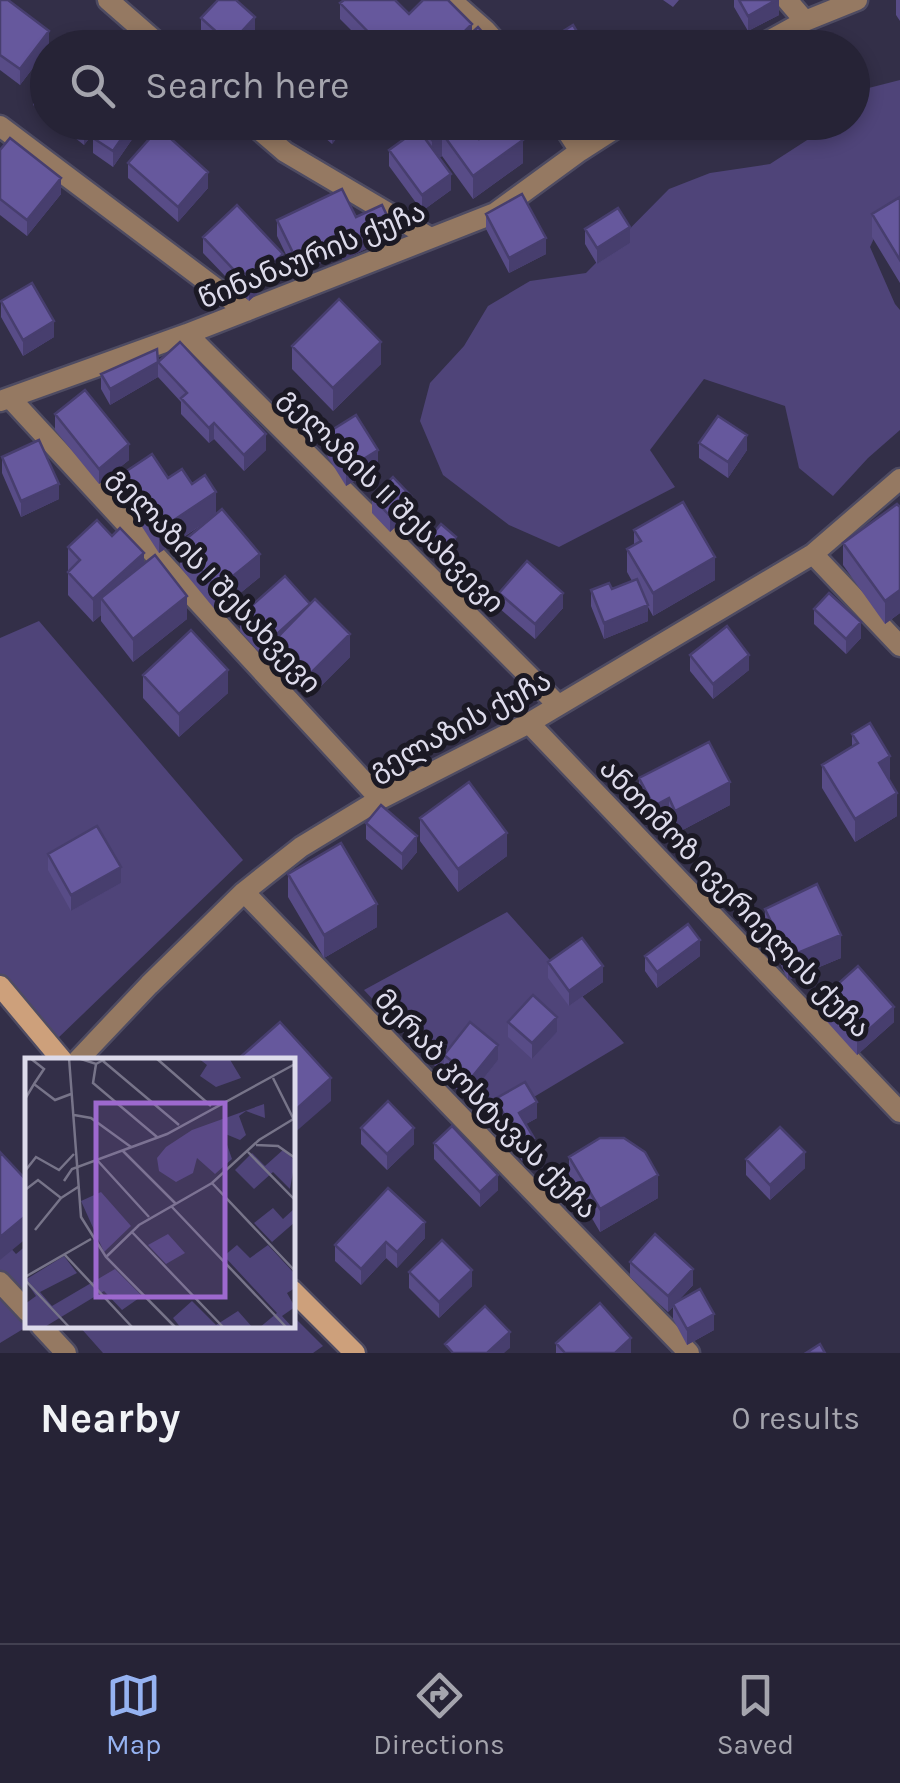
<!DOCTYPE html>
<meta charset="utf-8">
<style>
body{margin:0;font-family:Karla,"Noto Sans Georgian",sans-serif;background:#322f42;color:#f1f3f6}
.list{margin:0;padding:0;list-style:none}
h2{display:flex;justify-content:space-between;align-items:center;height:130px;margin:0;padding:0 40px;font-size:42px}
h2 small{font-size:32px;font-weight:400;color:#a4a4ad}
.icon{flex:none;width:55px;height:55px;fill:none;stroke:currentColor;stroke-width:2;stroke-linecap:round;stroke-linejoin:round}
.map{position:relative;flex:none;width:900px;height:1353px;overflow:hidden}
.search{position:absolute;background:#262336;box-shadow:0 5px 15px #0003;left:30px;right:30px;top:30px;height:110px;display:flex;align-items:center;gap:25px;box-sizing:border-box;padding:0 35px;border-radius:55px;color:#a4a4ad;font-size:38px}
.sheet{height:290px;background:#262336}
nav{display:flex;justify-content:space-around;align-items:center;box-sizing:border-box;height:140px;border-top:2px solid #424051;background:#262336;font-size:28px;color:#a4a4ad}
nav a{display:grid;justify-items:center;gap:5px}
nav .on{color:#95b2f1}
.map>svg:first-child{display:block}
</style>
<div class="map">
<svg width="900" height="1353" viewBox="0 0 900 1353">
<rect width="100%" height="100%" fill="#332f48"/>
<path fill="#4f4479" d="M900,80v119l-11,7 -19,41 25,57 5,6v120l-32,28 -35,38 -34,-28 -14,-62 -81,-27 -54,71 25,37 -116,60 -50,-22 -66,-50 -23,-54 10,-38 34,-37 24,-40 42,-25 56,-8 83,-84 41,-16 60,-9 48,-31 8,-10 26,-1 1,-30z
M39,621l204,239 -187,180 -56,-63v-339z
M507,912l117,131 -135,81 -125,-134z
M0,1236l16,18 11,-9 1,81 -28,17z
M293,1316l30,30 -10,7h-210l-24,-27h213z"/>
<g fill="none" stroke-linecap="round" stroke-linejoin="round">
<g stroke="#4e4b62" stroke-width="25">
<path id="street" d="M108,0l55,48
M451,0l34,30 16,18
M787,0l18,21
M756,48l49,-27 52,-21
M250,122l35,30 144,85
M561,122l19,29
M0,126l246,185
M187,334l371,371
M10,398l370,401
M0,401l187,-67 308,-121 85,-62 45,-29
M813,554l87,92
M529,723l371,389
M244,892l445,461
M78,1060l71,-75 95,-93 57,-45 79,-48 149,-76 284,-169 87,-75
M0,1282l28,30
M41,1326l25,27"/>
</g>
<g stroke="#4e4b62" stroke-width="25">
<path id="secondary" d="M0,986l62,74
M292,1290l63,63"/>
</g>
<use href="#street" stroke="#957962" stroke-width="20"/>
<use href="#secondary" stroke="#cda07b" stroke-width="20"/>
</g>
<path fill="#584c87" d="M0,0l49,47 -29,38 -20,-15z
M663,0h16l-6,7z
M734,0h45v15l-31,16 -14,-24z
M896,0h4v21l-4,-6z
M340,3l69,11 63,18 24,16h-127l-29,-29z
M201,18l54,15 -13,15h-25l-16,-14z
M48,71v45l-15,-11v-15z
M55,122h47l-18,23z
M104,122h40l-31,45 -20,-14v-15z
M307,122h43l-18,22z
M418,122l61,17 21,-17h15l-2,3 10,38 -50,36 -31,-43 -3,2 12,32 -29,21 -33,-45v-16l29,-21z
M0,150l61,44 -34,42 -27,-21z
M128,163l80,25 -30,34 -50,-44z
M900,197v86l-28,-46v-23z
M486,214l60,40 -37,19 -23,-44z
M356,217l34,20 -47,23 -4,-6 -43,21 -19,-39v-16z
M585,229l45,14 -33,21 -12,-20z
M203,237l80,33 -34,31 -46,-48z
M1,301l53,36 -31,19 -22,-39z
M292,346l89,18 -48,47 -41,-42z
M158,362l108,88 -22,21 -30,-32 -5,4 -28,-29v-12l-23,-25 -48,28 -9,-16v-15z
M55,414l74,46 -30,24 -44,-54z
M324,435l54,31 -32,20 -22,-35z
M699,443l48,7 -19,28 -29,-20z
M2,457l57,42 -38,18 -19,-44z
M122,474l46,4 24,6 24,30 44,63 -43,35 -37,-45v-23l28,-23 -49,32 -37,-57z
M372,497l39,15 -21,20 -18,-19z
M900,507v106l-15,11 -42,-59v-22z
M634,530l81,50 -62,36 -5,-9v14l-44,18 -13,-33v-16l21,-1 20,-8 -5,-9v-23l7,-4z
M112,536l32,28 43,55 -54,43 -32,-41v-6l-8,7 -25,-27v-48z
M425,543l31,2 -16,19 -15,-13z
M499,593l64,15 -28,31 -36,-31z
M310,604l40,53 -40,40 -35,-35v-10l-9,8 -26,-29v-15z
M814,609l47,29 -15,16 -32,-30z
M690,655l59,15 -36,29 -23,-28z
M143,675l85,18 -49,44 -36,-39z
M852,734l38,45 -1,1 8,36 -42,26 -33,-54v-23l30,-19z
M639,778l91,27 -55,29 -6,-13 -15,8 -15,-28z
M420,818l87,38 -49,36 -38,-51z
M366,823l51,29 -15,18 -36,-31z
M48,854l73,29 -50,28 -23,-41z
M288,874l89,53 -53,31 -36,-61z
M765,909l76,49 -53,22 -23,-48z
M645,956h55l-43,32 -12,-17z
M548,962l55,20 -34,24 -21,-28z
M821,999l73,23 -37,33 -36,-40z
M508,1022l49,10 -25,27 -24,-22z
M444,1055l54,5 -26,33 -28,-22z
M495,1099l42,19 -11,6 8,30 -12,7 -27,-46z
M361,1128l53,16 -27,26 -26,-26z
M434,1143l64,47 -18,17 -46,-48z
M569,1157l89,41 -58,34 -31,-53z
M746,1159l59,9 -35,32 -24,-25z
M425,1238l-28,30 -11,-10 -25,27 -26,-24v-16z
M630,1262l63,23 -14,15 35,30 -27,15 -14,-26v-12l-5,5 -38,-35z
M409,1272l63,14 -33,32 -30,-30z
M556,1343l75,10h-75z"/>
<path fill="#473e6e" d="M776,0h3v15l-31,16v-15z
M255,17v16l-13,15h-12v-4z
M472,24v15l-8,9h-16z
M49,31v16l-29,38v-16z
M433,35v13h-12z
M89,122h13l-18,23v-16z
M133,122h11l-31,45v-16z
M337,122h13l-18,22v-16z
M442,133v23l-10,7v-23z
M523,140v23l-50,36v-23z
M208,172v16l-30,34v-15z
M451,174v16l-29,21v-16z
M61,178v16l-34,42v-16z
M390,222v15l-47,23v-16z
M630,227v16l-33,21v-16z
M546,238v16l-37,19v-15z
M339,239v15l-43,21v-16z
M283,254v16l-34,31v-15z
M54,321v16l-31,19v-16z
M381,342v22l-48,47v-23z
M158,362v15l-48,28v-16z
M214,423v16l-5,4v-15z
M266,434v16l-22,21v-16z
M747,435v15l-19,28v-16z
M129,444v16l-30,24v-15z
M378,450v16l-32,20v-16z
M59,484v15l-38,18v-16z
M216,492v23l-57,38v-23z
M411,496v16l-21,20v-16z
M456,537v8l-16,19v-8z
M144,553v23l-43,22v17l-8,7v-23z
M260,554v23l-43,35v-23z
M715,557v23l-62,36v-23z
M900,590v23l-15,11v-23z
M563,593v15l-28,31v-15z
M187,596v23l-54,43v-23z
M311,604l-36,36v12l-9,8v-16z
M648,605v16l-44,18v-16z
M861,622v16l-15,16v-15z
M350,634v23l-40,40v-23z
M749,655v15l-36,29v-15z
M228,670v23l-49,44v-23z
M890,756v23l-11,7v-23z
M730,782v23l-55,29v-23z
M897,793v23l-42,26v-23z
M669,798v23l-15,8v-23z
M507,833v23l-49,36v-23z
M417,836v16l-15,18v-16z
M121,867v16l-50,28v-16z
M377,904v23l-53,31v-23z
M841,935v23l-53,22v-23z
M700,940v16l-43,32v-16z
M603,966v16l-34,24v-15z
M894,1007v15l-37,33v-15z
M557,1017v15l-25,27v-16z
M498,1045v15l-26,33v-16z
M331,1078v23l-39,34v-22z
M537,1102v16l-18,10v-15z
M414,1128v16l-27,26v-16z
M534,1138v16l-12,7v-16z
M805,1152v16l-35,32v-15z
M498,1175v15l-18,17v-15z
M658,1175v23l-58,34v-23z
M28,1214v23l-28,23v-23z
M425,1222v16l-28,30v-16z
M386,1242v16l-25,27v-16z
M693,1269v16l-25,27v-16z
M472,1270v16l-33,32v-16z
M714,1314v16l-27,15v-16z
M510,1332v16l-6,5h-17z
M631,1338v15h-16z"/>
<path fill="#66589d" stroke="#473e6e" stroke-width="2.5" d="M0,0h8l41,31 -29,38 -20,-14z
M218,0h18l19,17 -25,27 -29,-26z
M344,0h51l14,14 14,-14h25l24,24 -24,24h-2l-13,-13 -12,13h-37l-44,-45z
M739,0h37l-28,16z
M573,25l14,23h-45l-1,-3z
M478,27l18,21h-41z
M318,34l15,14h-26z
M48,71v30l-15,-11z
M75,122h14l-5,7z
M104,122h29l-20,29 -20,-13z
M418,122h48l13,17 22,-17h10l12,18 -50,36 -31,-43 -10,7z
M159,128l49,44 -30,35 -50,-44z
M418,129l33,45 -29,21 -33,-45z
M10,138l51,40 -34,42 -27,-21v-49z
M342,189l14,28 26,-12 8,17 -47,22 -4,-5 -43,20 -19,-39z
M522,194l24,44 -37,20 -23,-44z
M900,197v63l-28,-46z
M237,205l46,49 -34,32 -46,-49z
M618,208l12,19 -33,21 -12,-19z
M32,283l22,38 -31,19 -22,-39z
M339,299l42,43 -48,46 -41,-42z
M180,342l86,92 -22,21 -30,-32 -5,5 -28,-30 6,-5 -29,-31 -48,27 -9,-15 56,-25 1,13z
M85,390l44,54 -30,25 -44,-55z
M356,415l22,35 -32,20 -22,-35z
M718,416l29,19 -19,27 -29,-19z
M39,440l20,44 -38,17 -19,-44z
M152,454l16,24 14,-9 10,15 13,-9 11,17 -57,38 -37,-56z
M393,477l18,19 -21,20 -18,-19z
M683,502l32,55 -62,36 -26,-44 14,-8 -7,-11z
M897,504l3,3v83l-15,11 -42,-58z
M222,509l38,45 -43,35 -37,-45z
M97,520l15,16 8,-8 24,25 -51,46 -25,-27 12,-12 -12,-13z
M441,524l15,13 -16,19 -15,-13z
M155,555l32,41 -54,43 -32,-41z
M527,561l36,32 -28,31 -36,-31z
M285,576l25,28 -44,40 -26,-28z
M637,579l11,26 -44,18 -13,-33 18,-7 3,6z
M829,593l32,29 -15,17 -32,-30z
M315,599l35,35 -40,40 -35,-34z
M727,626l22,29 -36,29 -23,-29z
M191,630l37,40 -49,44 -36,-39z
M870,723l20,33 -11,7 18,30 -42,26 -33,-54 36,-22 -6,-9z
M709,742l21,40 -55,29 -6,-13 -15,8 -15,-28z
M469,782l38,51 -49,36 -38,-51z
M381,805l36,31 -15,18 -36,-31z
M97,826l24,41 -50,28 -23,-41z
M341,843l36,61 -53,31 -36,-61z
M817,884l24,51 -53,22 -23,-48z
M688,924l12,16 -43,32 -12,-16z
M582,938l21,28 -34,25 -21,-29z
M858,966l36,41 -37,33 -36,-41z
M533,995l24,22 -25,26 -24,-21z
M280,1022l51,56 -39,35v-53h-55z
M470,1022l28,23 -26,32 -28,-22z
M525,1082l12,20 -18,11 15,25 -12,7 -27,-46z
M388,1101l26,27 -27,26 -26,-26z
M452,1126l46,49 -18,17 -46,-49z
M780,1127l25,25 -35,33 -24,-26z
M600,1138h24l21,14 13,23 -58,34 -31,-52z
M0,1152l28,30v32l-28,23z
M388,1188l37,34 -28,30 -11,-10 -25,27 -26,-24z
M655,1234l38,35 -25,27 -38,-34z
M442,1240l30,30 -33,32 -30,-30z
M700,1289l14,25 -27,15 -14,-25z
M600,1303l31,35 -16,15h-50l-9,-10z
M485,1306l25,26 -23,21h-34l-8,-9z
M820,1344l5,9h-19z"/>
<g text-anchor="middle" dominant-baseline="central" stroke-width="10" stroke-linejoin="round" paint-order="stroke">
<g font-size="28" fill="#dddbeb" stroke="#1b1924">
<text transform="translate(312 255) rotate(-22)">წინანაურის ქუჩა</text>
<text transform="translate(392 500) rotate(45)">გელაზის II შესახვევი</text>
<text transform="translate(215 580) rotate(47)">გელაზის I შესახვევი</text>
<text transform="translate(460 725) rotate(-28)">გელაზის ქუჩა</text>
<text transform="translate(735 898) rotate(46)">ანთიმოზ ივერიელის ქუჩა</text>
<text transform="translate(486 1104) rotate(46)">მერაბ კოსტავას ქუჩა</text>
</g>
</g>
<g transform="translate(25 1058)">
<rect width="270" height="270" fill="#332f48"/>
<path d="M173,0h31l12,20 -25,9 -16,-11 7,-11zM239,46l1,14 -19,-7 -7,5 7,19 -6,5 -17,-7 9,26 -17,15 -18,-16 -4,15 -17,9 -17,-11 -2,-13 9,-11 26,-17zM259,91l11,12 -5,28 -17,-17 -19,17 -19,-19 17,-17 13,13zM76,134l30,34 -27,26 -23,-51zM248,150l10,11 12,-11v14l-23,20 -18,-19zM143,176l17,19 -19,11 -18,-19zM212,187l13,13 18,-13 27,29v14l-8,5 8,14 -13,9 11,12h-34l18,-15 -53,-57zM39,198l13,17 -37,19 12,14 63,-37 27,27 -20,14 -18,-19 -61,37h-18v-24l11,-8 -11,-16zM167,243l24,24 22,-14 15,17h-72l-8,-10z" fill="#4f4479"/>
<path fill="none" stroke="#777489" stroke-width="2.5" d="M5,0l14,11 -10,15M44,0l12,159 25,40 70,71M53,0l18,6 11,-6M131,0l55,48M78,3l76,64M71,6l-3,19 64,54M248,20l20,40M0,41l9,-15 21,16 16,-6M49,57l17,3 40,29M231,87l22,1 17,12M98,93l53,53M223,94l47,48M72,102l52,57M0,113l11,-14 23,13 15,-16M39,123l8,-12 95,-35 128,-70M187,125l83,88M0,132l13,-10 23,18 17,-11M147,149l115,121M10,172l26,-32M106,173l93,97M39,196l69,74M81,199l33,-32 73,-42 47,-43 36,-22M0,219l66,-38M0,222l45,48"/>
<path fill="#9d69ce" fill-opacity="0.15" stroke="#9d69ce" stroke-width="5" d="M71,45h129v194h-129z"/>
<rect width="270" height="270" fill="none" stroke="#dddbeb" stroke-width="5"/>
</g>
</svg>
<div class="search"><svg class="icon" aria-label="search" viewBox="0 0 24 24"><circle cx="10" cy="10" r="6"/><path d="M15 15l6 6"/></svg>Search here</div>
</div>
<section class="sheet">
<h2>Nearby<small>0 results</small></h2>
<ul class="list">
</ul>
</section>
<nav>
<a class="on"><svg class="icon" aria-label="map" viewBox="0 0 24 24"><path d="M3 6l6-2 6 2 6-2v14l-6 2-6-2-6 2zM9 4v14M15 6v14"/></svg>Map</a>
<a><svg class="icon" aria-label="directions" viewBox="0 0 24 24"><path d="M12 3l9 9-9 9-9-9zM9 14v-3h6M13 9l2 2-2 2"/></svg>Directions</a>
<a><svg class="icon" aria-label="saved" viewBox="0 0 24 24"><path d="M7 4h10v16l-5-4-5 4z"/></svg>Saved</a>
</nav>
